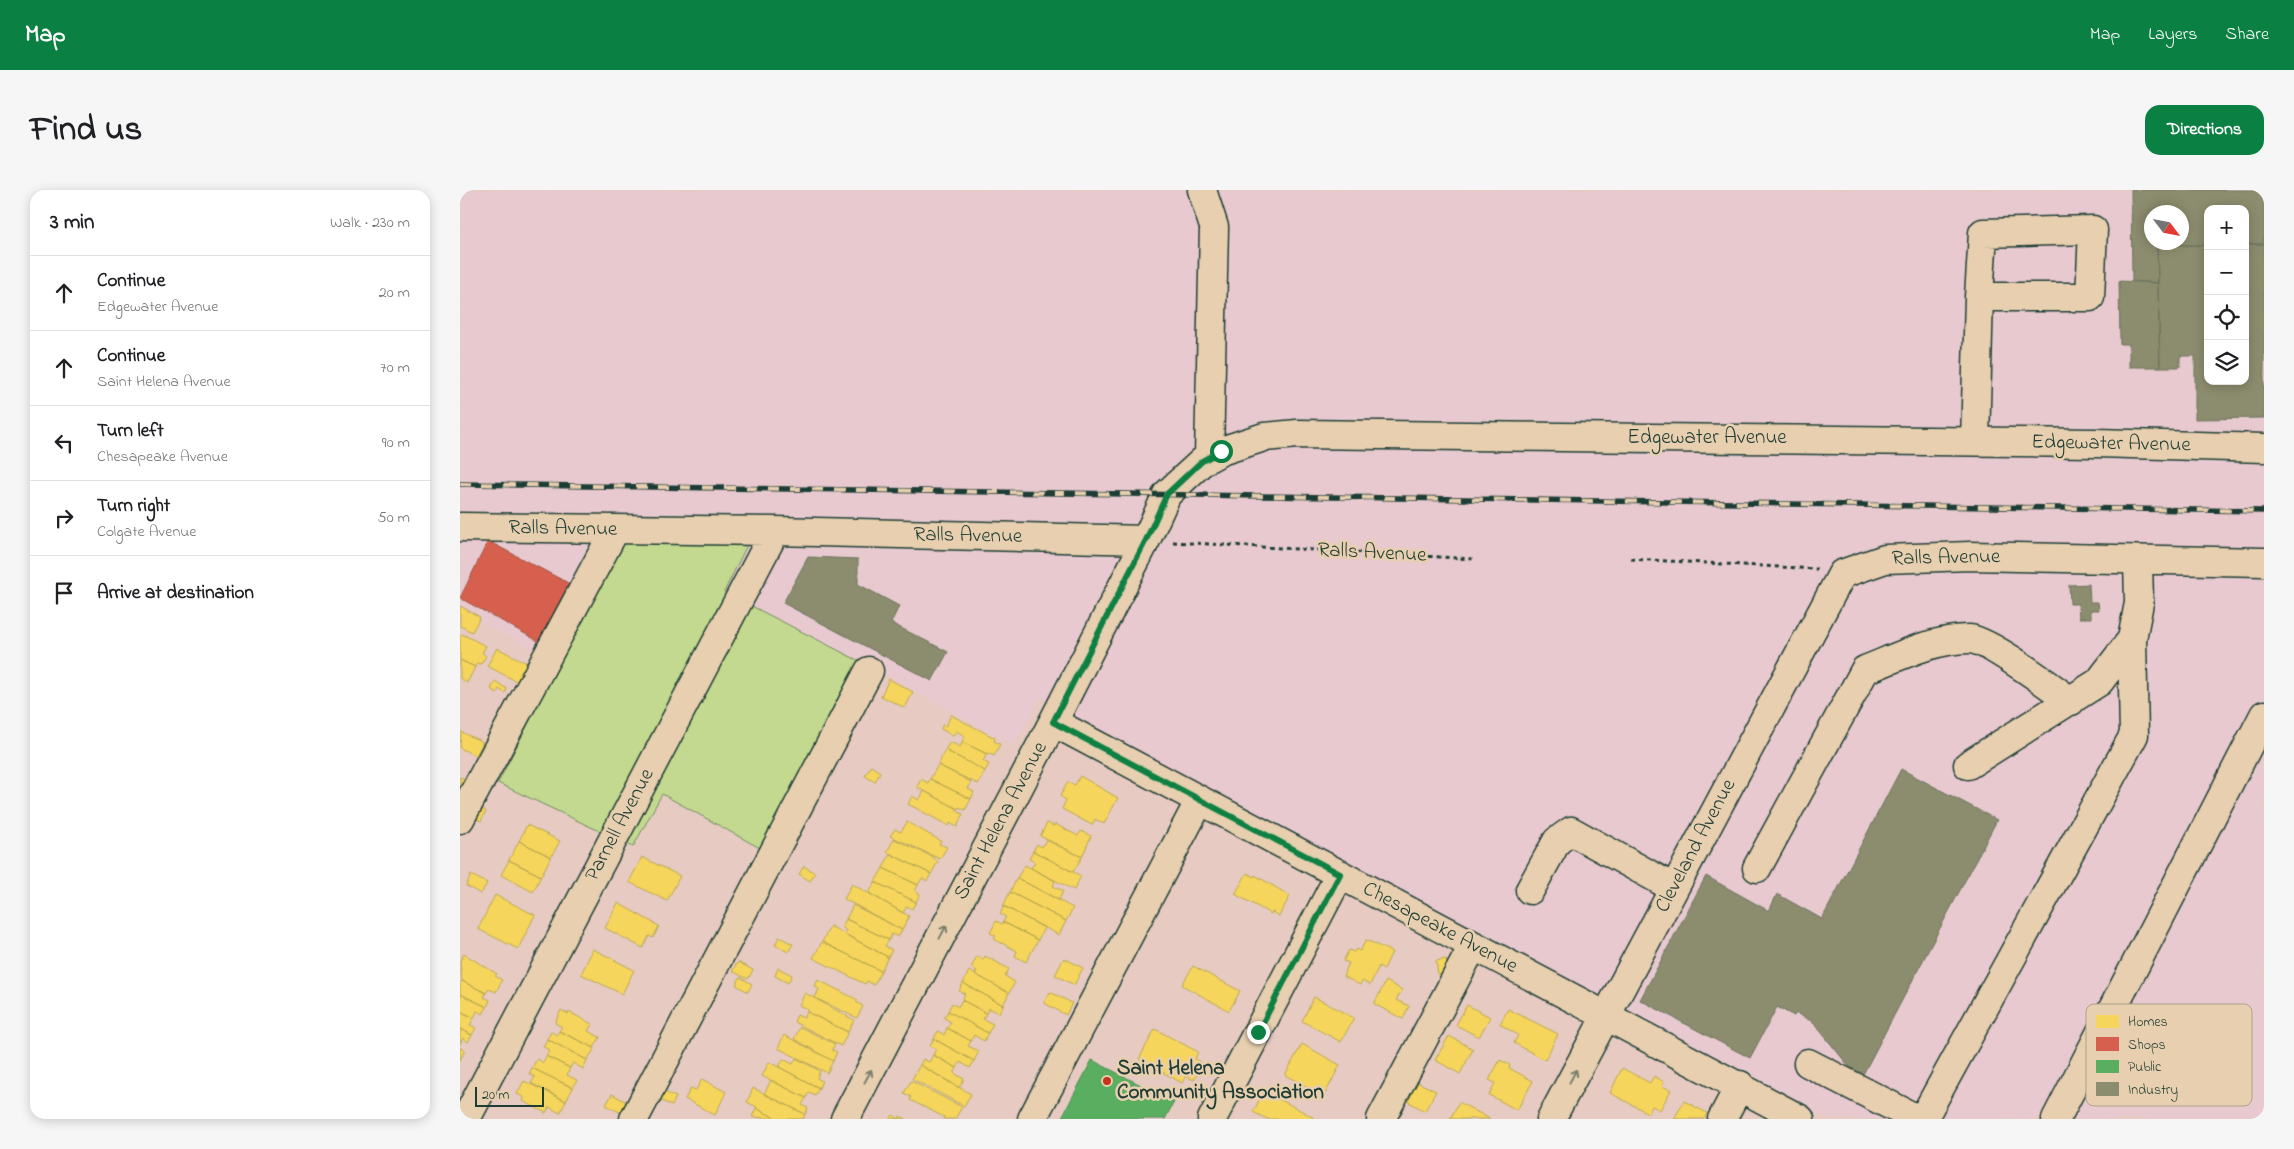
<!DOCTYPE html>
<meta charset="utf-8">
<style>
body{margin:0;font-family:"Indie Flower",sans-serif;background:#f6f6f6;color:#202124}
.controls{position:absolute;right:15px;top:15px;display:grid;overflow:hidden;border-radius:10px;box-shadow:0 2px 12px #0003}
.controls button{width:45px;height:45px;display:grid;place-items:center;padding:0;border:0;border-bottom:1px solid #e0e0e0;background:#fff;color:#202124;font:25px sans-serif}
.compass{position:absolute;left:1684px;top:15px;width:45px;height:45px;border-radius:50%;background:#fff;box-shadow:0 2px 12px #0003;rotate:122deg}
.scale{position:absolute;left:15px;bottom:12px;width:69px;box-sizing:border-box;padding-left:5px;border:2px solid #1f3d34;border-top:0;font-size:14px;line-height:18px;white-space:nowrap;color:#1f3d34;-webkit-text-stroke:4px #e7cfaf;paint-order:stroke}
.stop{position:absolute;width:15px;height:15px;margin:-11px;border:4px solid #0b8043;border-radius:50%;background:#fff}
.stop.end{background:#0b8043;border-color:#fff;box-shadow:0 1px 5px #0008}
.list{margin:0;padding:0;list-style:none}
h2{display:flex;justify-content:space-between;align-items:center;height:65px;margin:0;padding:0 20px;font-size:21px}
h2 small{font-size:16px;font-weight:400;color:#757577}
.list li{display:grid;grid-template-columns:32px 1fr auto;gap:15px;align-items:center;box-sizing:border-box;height:75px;padding:0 20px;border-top:1px solid #e0e0e0}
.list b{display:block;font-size:19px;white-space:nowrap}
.list p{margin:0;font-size:16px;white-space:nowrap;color:#757577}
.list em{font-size:16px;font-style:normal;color:#757577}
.icon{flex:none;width:28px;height:28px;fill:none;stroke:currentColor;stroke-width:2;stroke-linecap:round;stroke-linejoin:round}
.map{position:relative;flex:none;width:1804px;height:929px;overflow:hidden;border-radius:15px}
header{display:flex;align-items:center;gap:30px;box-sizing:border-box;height:70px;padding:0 25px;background:#0b8043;color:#fff}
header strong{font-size:24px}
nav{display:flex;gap:28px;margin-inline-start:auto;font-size:18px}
.intro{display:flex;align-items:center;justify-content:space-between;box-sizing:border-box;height:120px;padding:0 30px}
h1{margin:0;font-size:35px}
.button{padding:12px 22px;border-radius:15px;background:#0b8043;color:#fff;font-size:18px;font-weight:700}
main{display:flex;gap:30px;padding:0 30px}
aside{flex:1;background:#fff;border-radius:15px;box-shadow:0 2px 12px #0003}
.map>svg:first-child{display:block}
</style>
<header>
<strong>Map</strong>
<nav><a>Map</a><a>Layers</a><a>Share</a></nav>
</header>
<div class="intro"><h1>Find us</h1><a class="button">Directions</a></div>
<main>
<aside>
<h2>3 min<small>Walk · 230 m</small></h2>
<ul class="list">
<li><svg class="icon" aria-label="ahead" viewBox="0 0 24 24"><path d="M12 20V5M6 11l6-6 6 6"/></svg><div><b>Continue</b><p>Edgewater Avenue</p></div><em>20 m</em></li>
<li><svg class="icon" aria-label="ahead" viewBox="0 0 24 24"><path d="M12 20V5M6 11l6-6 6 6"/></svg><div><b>Continue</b><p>Saint Helena Avenue</p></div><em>70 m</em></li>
<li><svg class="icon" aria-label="left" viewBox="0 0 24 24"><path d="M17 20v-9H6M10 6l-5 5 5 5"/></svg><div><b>Turn left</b><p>Chesapeake Avenue</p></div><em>90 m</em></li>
<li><svg class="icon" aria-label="right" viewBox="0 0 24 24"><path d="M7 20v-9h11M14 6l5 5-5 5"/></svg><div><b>Turn right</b><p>Colgate Avenue</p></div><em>50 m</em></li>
<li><svg class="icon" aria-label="arrive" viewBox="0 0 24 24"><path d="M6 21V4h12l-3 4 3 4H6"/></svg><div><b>Arrive at destination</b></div></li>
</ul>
</aside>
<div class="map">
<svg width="1804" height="929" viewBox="0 0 1804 929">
<rect width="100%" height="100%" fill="#e7cbc2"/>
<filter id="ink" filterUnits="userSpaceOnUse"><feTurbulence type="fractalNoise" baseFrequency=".02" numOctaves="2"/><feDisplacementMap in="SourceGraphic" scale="10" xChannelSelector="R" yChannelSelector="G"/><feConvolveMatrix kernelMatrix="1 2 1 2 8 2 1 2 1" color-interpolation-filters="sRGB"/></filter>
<g filter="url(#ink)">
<path fill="#e7c9cf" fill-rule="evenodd" d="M0,0h1804v929h-437l-787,-421 -26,48 -147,-81 -143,-74 23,-46 -188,118 -99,-52zM1748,19h37v172h-37zM1692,22h30v30h-30z"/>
<path fill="#c3d98f" stroke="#718b62" d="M152,352l135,3 -23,47 143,73 -100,187 -105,-58 -29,53 -135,-64 61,-120z"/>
<path fill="#f6d55c" stroke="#b6a750" d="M0,416l20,11 -8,15 -12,-6z
M2,444l24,12 -4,7 4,3 -5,8 -4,-1 -2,4 -15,-7v-23z
M37,458l30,15 -9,19 -31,-16z
M0,470l15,7 -8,16 -7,-5z
M429,489l24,13 -8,16 -24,-12z
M35,491l12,8 -2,4 -6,-4 -2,4 -6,-4z
M491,525l44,23 -1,3 6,3 -6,12 -6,-3 -1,1 -25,-12 3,-6 -9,-5 -3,5 -12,-7 2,-5 3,2z
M1,542l22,10 -7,14 -16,-8z
M490,552l10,5 2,-5 25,12 -4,7 6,3 -4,7 -40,-21z
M485,560l40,21 -7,13 -40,-19z
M478,575l33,17 -3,7 6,3 -3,7 -41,-20z
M411,576l9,6 -5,10 -10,-6z
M620,586l38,22 -14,26 -9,-5 -3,6 -30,-16 4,-9 -6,-4 8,-14 7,3z
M0,587l9,4 -9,17z
M461,589l7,4 2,-4 41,20 -6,11 -6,-3 -1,2 -41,-22z
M464,601l34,18 -1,2 6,3 -6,13 -7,-4 -1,3 -41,-22 4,-8 7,4z
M16,616l10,5 -5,10 -11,-5z
M447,632l34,19 -2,3 8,3 -7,12 -50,-23 5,-7 6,3z
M587,633l7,3 1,-2 23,12 3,-5 10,5 -9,21 -42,-21z
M67,635l33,16 -9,16 -32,-16z
M434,649l39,18 5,5 -7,12 -44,-22z
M586,650l36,17 -9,15 -40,-21 4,-7 5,3z
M59,651l32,16 -10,19 -32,-16z
M573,661l48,25 -7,14 -43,-22 4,-6 -6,-3z
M430,664l41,20 -4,7 -5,-3 -4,7 -35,-17z
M182,667l38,19 -13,25 -38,-19z
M49,670l32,16 -8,16 -32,-17z
M565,675l30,16 -2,5 10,5 -4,9 -42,-22z
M344,676l11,7 -5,8 -11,-7z
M423,678l35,17 -3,6 5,3 -4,8 -41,-20z
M787,683l7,4 1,-2 35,21 -11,20 -7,-4 -1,2 -36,-20z
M11,685l16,8 -6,11 -15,-8z
M557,688l56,30 -7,13 -56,-29z
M415,692l41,20 -4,7 -5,-3 -4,7 -34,-20z
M392,694l57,32 -7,14 -58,-31z
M550,702l56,29 -7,14 -56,-29z
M35,705l40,20 -17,34 -40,-20z
M158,713l41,23 -6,12 -4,-2 -6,12 -38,-20z
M393,715l49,25 -4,7 -6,-3 -3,6 -43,-21z
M544,716l40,22 -6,12 -35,-18 3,-5 -6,-3z
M386,729l43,21 -4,6 7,4 -4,7 -44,-23 2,-4 -4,-3z
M536,731l6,3 1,-2 35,18 -12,22 -11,-6 2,-5 -23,-12 2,-3 -6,-3z
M370,736l58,31 -7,14 -59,-29z
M319,747l14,7 -5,8 -13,-7z
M906,750l26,12 -8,17 -5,-3 -9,19 -8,-4 -2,4 -17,-9 6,-13 -6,-2 6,-11 5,2 2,-3 4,2z
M362,752l59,29 -7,14 -7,-4 -2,3 -52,-26z
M133,759l41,21 -12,24 -41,-20z
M4,764l33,20 -2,2 7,4 -6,12 -7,-3 -3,4 -24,-12 -2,-20z
M517,766l6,4 2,-4 24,13 -4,7 10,6 -6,11 -34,-19 2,-3 -6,-3z
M604,768l19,10 -9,17 -19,-10z
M986,769l3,14 -11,2 -2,-14z
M278,772l15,8 -5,9 -16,-8z
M733,776l47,25 -11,20 -47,-26z
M318,778l14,7 -4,8 -13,-7z
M509,781l40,22 -6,12 -40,-22z
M280,787l12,7 -4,8 -12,-7z
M358,790l40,20 -2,2 7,4 -6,12 -42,-20 4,-9 -4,-3z
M2,791l24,12 -2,4 6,3 -3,7 -27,-13v-11z
M926,791l16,9 -6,10 13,6 -6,13 -29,-15z
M503,793l40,22 -4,8 -10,-5 -3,5 -24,-13 3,-6 -6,-3z
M590,802l22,11 -6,12 -22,-12z
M345,803l49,27 -6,12 -41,-20 1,-2 -9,-5z
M0,804l27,13 -4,7 -6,-3 -3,7 -14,-7z
M854,807l40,21 -13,24 -39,-21z
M502,810l24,13 -3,6 10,5 -5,9 -40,-22 4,-8 6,4z
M1007,815l23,12 -11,20 -23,-12z
M1048,819l50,25 -13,26 -31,-17 4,-8 -18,-11z
M101,820l7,4 1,-2 23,12 -4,7 12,6 -6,11 -35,-17 3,-4 -7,-4z
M0,821l14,7 -4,7 6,3 -4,7 -12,-6z
M488,821l40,22 -4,8 -10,-6 -3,6 -24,-13 4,-6 -7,-4z
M347,822l41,20 -7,14 -47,-24 3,-7 7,3z
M340,837l35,17 -3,6 5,2 -4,9 -39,-22z
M487,838l24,13 -3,5 11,5 -5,10 -40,-22 4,-8 6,4z
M0,839l12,6 -4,7 -5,-4 -3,6z
M695,839l43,23 -3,7 8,5 -9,16 -8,-4 -4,7 -43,-24z
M99,841l36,17 -8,12 -40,-21 4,-7 6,3z
M324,845l49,26 -6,12 -49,-25z
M989,846l24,13 -13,25 -25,-14z
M87,849l40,21 -4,9 -10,-6 -3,5 -24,-12 3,-6 -6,-3z
M474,849l40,22 -4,7 -10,-6 -3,6 -24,-13 3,-6 -6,-3z
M842,854l38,21 -16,31 -39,-21z
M0,858l5,2 -5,10z
M473,865l24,13 -3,5 10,6 -5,9 -39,-23 3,-6 6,3z
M86,866l24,12 -3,7 10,5 -4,8 -41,-20 5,-9 6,4z
M336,868l24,13 -3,7 5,3 -3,7 -40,-21 4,-8 10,5z
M1040,870l10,5 -1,3 24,13 -16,29 -28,-15 6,-12 -6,-3z
M309,872l50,26 -4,7 -6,-3 -3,6 -44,-22z
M460,875l51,29 -7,12 -52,-27z
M72,878l41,20 -7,13 -35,-18 4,-6 -6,-3z
M1162,878l28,15 4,-7 10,6 -2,4 9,4 -11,20 -8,-4 -4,7 -38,-20z
M242,889l24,13 -11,23 -30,-16 6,-11 5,2z
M311,890l35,18 -4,7 6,3 -3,6 -41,-20z
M64,891l42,20 -6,12 -11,-6 -3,6 -23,-12 1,-4 -7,-3z
M451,891l51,26 -7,12h-12l1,-2 -34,-17 1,-3 -7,-4z
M957,892l19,9 -11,20 -18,-10z
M293,898l52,26 -2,5h-26l-21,-11 1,-1 -10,-5z
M804,901l49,26 -2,2h-44l-14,-7z
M204,902l12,5 -4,9 -12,-6z
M152,904l20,11 -5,11 -21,-11z
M1224,911l23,12 -3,6h-30z
M999,912l31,17h-40z
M296,918l21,11 -25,-2z
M433,925l6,4 1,-3 6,3h-16z"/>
<path fill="#d6604d" stroke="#9f5646" d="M28,351l84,44 -29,56h-5l-78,-43z"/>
<path fill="#5aae61" stroke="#488c54" d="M632,870l82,42 -9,17h-104z"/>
<path fill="#8c8c6e" stroke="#6b745d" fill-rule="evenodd" d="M1671,0h133v54h-19v-35h-37v36h-51l1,38 -26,-2zM1692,22h30v30h-30z
M1785,54h19v174l-69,1v-63h-15v11h-20l-3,-122h51v136h37z
M1659,91l39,2 2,84h-31v-23h-9z
M348,367l50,2v25l41,22 -8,17 57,29 -16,29 -149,-78z
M1629,394l1,18h8l1,8h-8v8h-12l-1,-14h-8l-1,-19z
M1441,579l96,51 -137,260 -47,-58 -17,-9 -2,3 -17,-9 -27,51 -110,-58 66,-124 63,35 8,-17 45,25z"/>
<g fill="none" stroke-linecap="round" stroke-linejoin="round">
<g stroke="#1f3d34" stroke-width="31">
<path id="minor" d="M742,0l12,37 -5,230
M1515,251l4,-144 4,-64 110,-3 -3,67h-111
M0,337l315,4 371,9
M593,532l747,397
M1508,575l131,-83 33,-43 7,-36 -1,-43
M0,629l155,-289
M1297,678l108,-198c33,-13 68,-31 104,-31 18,0 83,49 102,62
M1070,700l27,-49 14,-10 103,57
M1348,873l109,56
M6,929l309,-588
M174,929l235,-448
M385,929l208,-397 93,-182 21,-46 36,-33 18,-10 43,-14 33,-3 800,9 167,5
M572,929l168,-319
M752,929l128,-245
M921,929l92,-173
M1091,929l291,-545 43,-15 85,-3 294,6
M1262,929l18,-34
M1463,929l211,-384 -2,-96
M1596,929l208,-404"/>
</g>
<path stroke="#1f3d34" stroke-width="3" stroke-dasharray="4 4" stroke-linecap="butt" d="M713,352l302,17
M1171,369l186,10"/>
<use href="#minor" stroke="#e7cfaf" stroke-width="28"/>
<g stroke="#1f3d34" stroke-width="5.5">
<path id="rail" d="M0,294l1804,27"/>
</g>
<use href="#rail" stroke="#e7cfaf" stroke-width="4" stroke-dasharray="11" stroke-linecap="butt"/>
</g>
<defs><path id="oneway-shaft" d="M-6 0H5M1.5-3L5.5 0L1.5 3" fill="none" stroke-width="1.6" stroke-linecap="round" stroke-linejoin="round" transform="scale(1.25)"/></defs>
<g stroke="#797f6b">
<use href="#oneway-shaft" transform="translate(483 742) rotate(-62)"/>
<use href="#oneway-shaft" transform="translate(408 886) rotate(-62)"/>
<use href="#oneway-shaft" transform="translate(1113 886) rotate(-62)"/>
</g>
</g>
<g fill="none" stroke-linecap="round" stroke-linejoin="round" filter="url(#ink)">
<path stroke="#0b8043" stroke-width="6" d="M761,261l-19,10 -35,33 -21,46 -93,182 287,152 -82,158"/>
</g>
<circle fill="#c8321e" stroke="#e7cfaf" stroke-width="2" cx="647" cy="891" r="5"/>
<g text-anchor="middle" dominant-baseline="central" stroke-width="5" stroke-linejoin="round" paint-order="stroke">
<g font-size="21" fill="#1f3d34" stroke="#e7cfaf">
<text x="1247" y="248">Edgewater Avenue</text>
<text transform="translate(1651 254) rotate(1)">Edgewater Avenue</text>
<text transform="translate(103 339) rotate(1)">Ralls Avenue</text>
<text transform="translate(508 346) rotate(1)">Ralls Avenue</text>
<text transform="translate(912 363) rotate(3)">Ralls Avenue</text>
<text transform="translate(1486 368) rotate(-1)">Ralls Avenue</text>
<text transform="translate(541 631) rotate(-62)">Saint Helena Avenue</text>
<text transform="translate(160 635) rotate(-62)">Parnell Avenue</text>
<text transform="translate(1236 656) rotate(-62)">Cleveland Avenue</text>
<text transform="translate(980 738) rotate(28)">Chesapeake Avenue</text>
</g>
<g font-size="21" font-weight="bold" fill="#1f3d34" stroke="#e7cfaf" text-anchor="start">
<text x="657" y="879">Saint Helena<tspan x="657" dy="24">Community Association</tspan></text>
</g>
</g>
<rect x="1626" y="814" width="166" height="102" rx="8" fill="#e7cfaf" stroke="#aba38a" stroke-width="1"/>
<rect x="1636" y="825" width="23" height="13" fill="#f6d55c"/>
<rect x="1636" y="847" width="23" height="14" fill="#d6604d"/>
<rect x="1636" y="870" width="23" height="13" fill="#5aae61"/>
<rect x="1636" y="892" width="23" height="14" fill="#8c8c6e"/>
<g font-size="14" fill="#1f3d34">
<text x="1668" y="836">Homes</text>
<text x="1668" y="859">Shops</text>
<text x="1668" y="881">Public</text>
<text x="1668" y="904">Industry</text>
</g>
</svg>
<div class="controls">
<button>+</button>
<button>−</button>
<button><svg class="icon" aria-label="locate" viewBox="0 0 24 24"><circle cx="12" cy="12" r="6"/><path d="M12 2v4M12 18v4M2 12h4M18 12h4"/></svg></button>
<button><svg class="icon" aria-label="layers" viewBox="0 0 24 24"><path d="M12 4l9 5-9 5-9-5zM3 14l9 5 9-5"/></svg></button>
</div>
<svg class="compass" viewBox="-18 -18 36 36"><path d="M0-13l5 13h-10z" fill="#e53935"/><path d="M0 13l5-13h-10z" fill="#757577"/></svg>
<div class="scale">20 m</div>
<div class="stop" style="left:761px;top:261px"></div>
<div class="stop end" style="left:798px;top:842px"></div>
</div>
</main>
